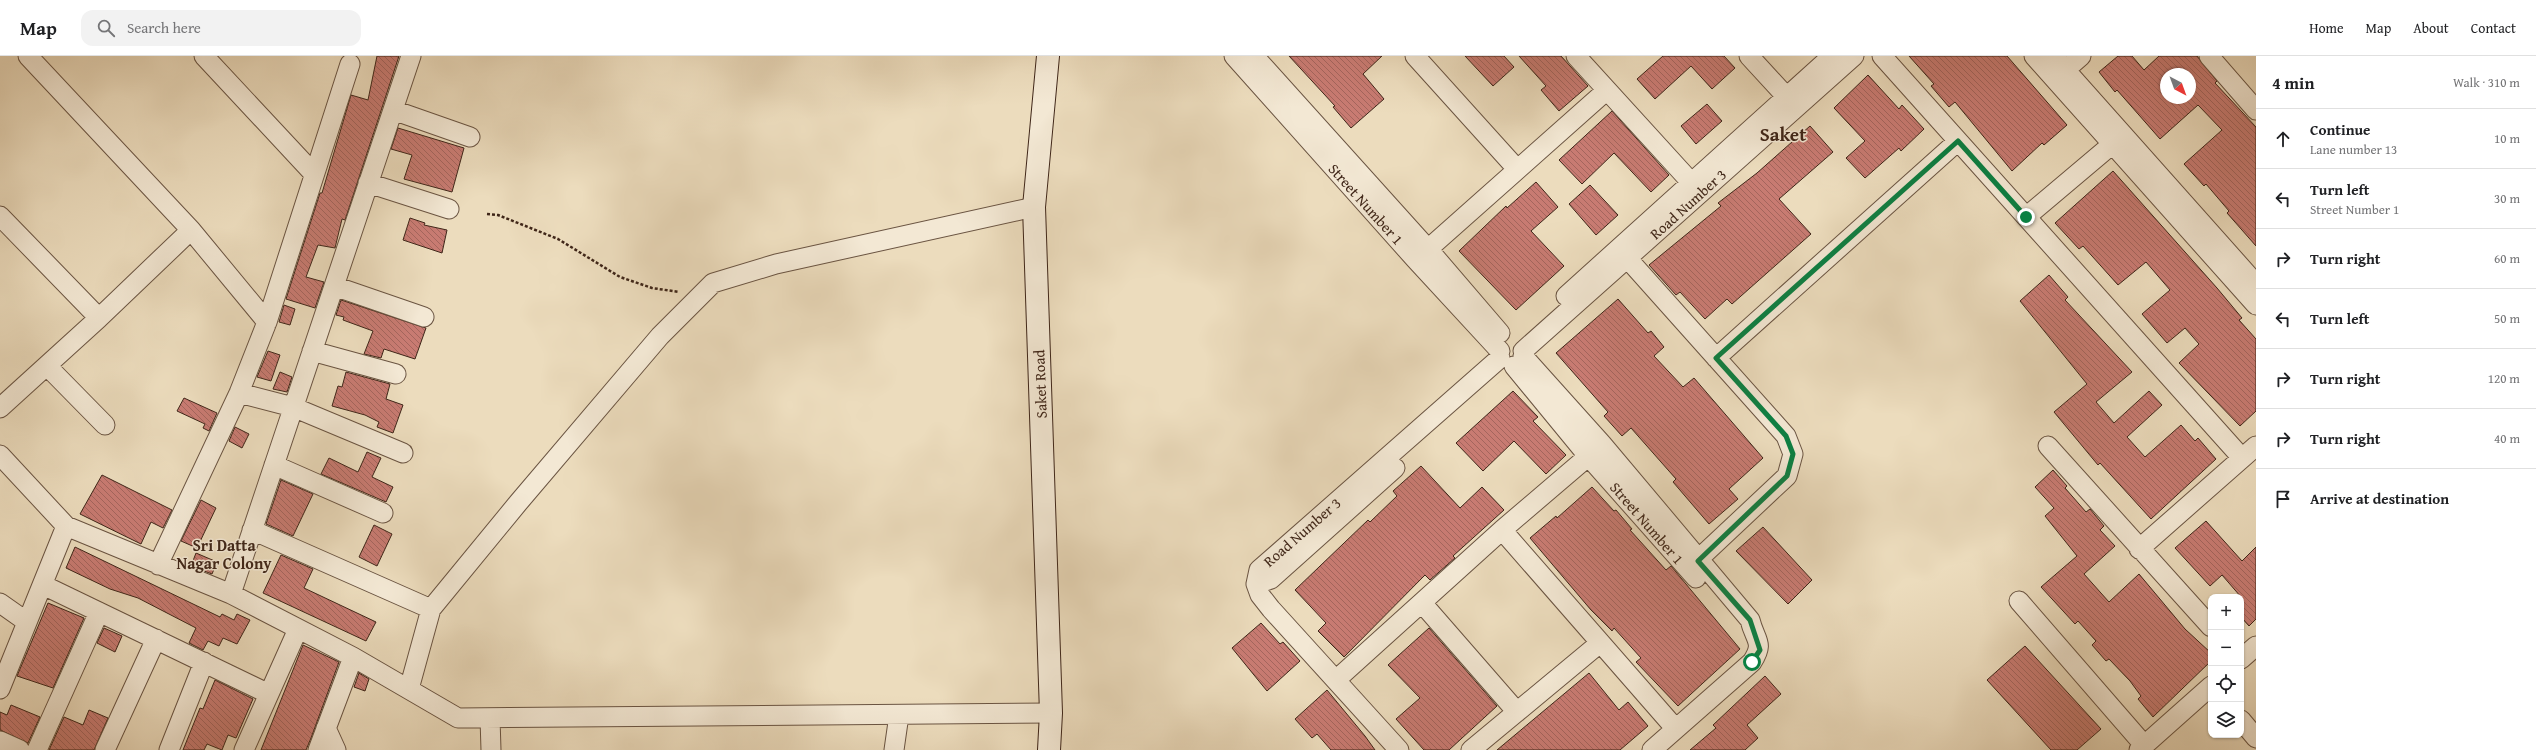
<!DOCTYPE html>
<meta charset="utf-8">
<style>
body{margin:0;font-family:"Gentium Book Plus",serif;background:#f2f2f2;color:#202124}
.controls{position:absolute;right:12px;bottom:12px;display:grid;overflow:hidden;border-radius:8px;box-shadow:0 1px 3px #0004}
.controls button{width:36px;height:36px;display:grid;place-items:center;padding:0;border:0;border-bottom:1px solid #e0e0e0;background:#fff;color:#202124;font:20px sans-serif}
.compass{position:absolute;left:2160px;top:12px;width:36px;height:36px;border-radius:50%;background:#fff;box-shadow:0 1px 3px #0004;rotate:139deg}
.stop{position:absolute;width:12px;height:12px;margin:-9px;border:3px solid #0b8043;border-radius:50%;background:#fff}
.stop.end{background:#0b8043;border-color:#fff;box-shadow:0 1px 4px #0008}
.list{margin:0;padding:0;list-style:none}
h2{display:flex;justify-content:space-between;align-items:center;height:52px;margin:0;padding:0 16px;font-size:17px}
h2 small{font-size:13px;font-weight:400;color:#757577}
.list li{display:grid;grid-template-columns:26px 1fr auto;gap:12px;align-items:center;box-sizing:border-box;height:60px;padding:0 16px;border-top:1px solid #e0e0e0}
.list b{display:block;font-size:15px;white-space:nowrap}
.list p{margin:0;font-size:13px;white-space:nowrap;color:#757577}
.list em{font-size:13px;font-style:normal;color:#757577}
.icon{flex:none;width:22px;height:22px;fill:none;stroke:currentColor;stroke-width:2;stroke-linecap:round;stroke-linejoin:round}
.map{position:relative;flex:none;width:2256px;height:694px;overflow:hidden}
header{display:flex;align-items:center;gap:24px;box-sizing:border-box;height:56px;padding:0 20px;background:#fff;border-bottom:1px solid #e0e0e0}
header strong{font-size:19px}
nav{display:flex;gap:22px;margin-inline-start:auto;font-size:14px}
.search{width:280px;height:36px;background:#f2f2f2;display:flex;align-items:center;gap:10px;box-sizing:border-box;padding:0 14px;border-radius:12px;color:#757577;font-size:15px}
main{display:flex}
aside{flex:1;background:#fff}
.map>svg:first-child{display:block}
</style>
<header>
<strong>Map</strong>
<div class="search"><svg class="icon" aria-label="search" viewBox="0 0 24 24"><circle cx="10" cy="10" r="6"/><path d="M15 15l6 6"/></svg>Search here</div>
<nav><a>Home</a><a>Map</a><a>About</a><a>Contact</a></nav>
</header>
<main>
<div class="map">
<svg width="2256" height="694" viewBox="0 0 2256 694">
<defs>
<pattern id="building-back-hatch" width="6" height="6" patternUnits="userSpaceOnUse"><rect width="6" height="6" fill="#c87b72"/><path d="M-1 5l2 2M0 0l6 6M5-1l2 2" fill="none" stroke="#a4655d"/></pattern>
</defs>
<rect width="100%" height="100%" fill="#ecdcbd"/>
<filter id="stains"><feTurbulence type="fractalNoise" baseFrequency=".005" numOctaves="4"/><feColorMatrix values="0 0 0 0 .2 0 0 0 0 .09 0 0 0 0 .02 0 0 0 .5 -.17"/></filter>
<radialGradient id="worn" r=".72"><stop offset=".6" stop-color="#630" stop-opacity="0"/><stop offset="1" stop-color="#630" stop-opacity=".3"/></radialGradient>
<path fill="url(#building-back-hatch)" stroke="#3f2619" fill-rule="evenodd" d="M377,0h22l-54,164 -3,-1 -7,29 -17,-3 -12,32 18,5 -9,26 -29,-9 34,-106h2l29,-98 17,5z
M1289,0h93l-19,18 21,25 -33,29 -18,-21 2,-1z
M1465,0h39l10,11 -21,19z
M1519,0h42l27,30 -29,25 -18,-21 5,-4z
M1663,0h61l11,12 -23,21 -21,-23 -36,33 -18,-20z
M1909,0h98l60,69 -23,20 -2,-2 -30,28 -57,-69 -6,5 -18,-21 3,-2z
M2118,0h14l12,14 15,-14h38l20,25 -2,2 41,44v119l-29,-33 2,-2 -23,-27 -2,2 -20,-22 38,-34 -24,-25 -38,34 -43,-49 -2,2 -16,-20zM2166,18h24v24h-24z
M1868,19l31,34 3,-4 22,24 -23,22 -2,-3 -34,30 -19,-20 19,-17 -31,-33z
M1707,48l15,17 -26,23 -15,-18z
M1612,55l57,64 -18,17 -37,-39 -32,31 -23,-24z
M1810,70l23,26 -54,47 32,35 -79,70 -5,-5 -22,20 -25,-27 -4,3 -27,-30 72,-59 -3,-3 39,-30z
M398,72l66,20 -12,44 -48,-13 8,-24 -21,-6z
M2113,115l104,117 25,30 -3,2 17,19v72l-16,15 -61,-63 20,-19 -14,-16 -18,15 -25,-29 28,-24 -24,-28 -28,23 -35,-39 -4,3 -24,-26z
M1536,126l22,25 -27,24 33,35 -48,44 -57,-59 47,-45 1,2z
M1590,129l28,30 -22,20 -27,-31z
M410,162l15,5 -1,2 23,5 -5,23 -39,-13z
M2049,219l19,22 -3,3 67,72 -36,30 18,21 35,-32 13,14 -35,32 18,20 36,-32 14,16 3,-3 18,21 -65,60 -51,-56 -2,2 -44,-53 33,-28 -67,-83z
M1618,243l30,34 3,-2 13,16 -10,9 29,31 11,-9 69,80 -34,31 9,10 -29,25 -36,-42 3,-3 -45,-51 -9,8 -18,-20 4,-4 -52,-59z
M341,244l85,28 -11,31 -31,-10 -3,9 -17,-4 9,-23 -30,-11 1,-3 -8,-2z
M284,249l11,4 -5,16 -11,-3z
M268,295l12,4 -9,26 -14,-4z
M280,316l12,5 -5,15 -14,-3z
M346,316l44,12 -4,15 17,6 -10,28 -16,-6 2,-5 -14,-7 -33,-9 6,-20 4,1z
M1513,335l25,26 -5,4 33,34 -20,19 -32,-33 -31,30 -27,-28z
M184,342l33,15 -8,18 -6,-3 2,-4 -28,-13z
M235,371l14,7 -7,14 -13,-7z
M367,396l14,6 -9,19 21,10 -7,15 -65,-28 8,-16 29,14z
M1421,410l39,42 22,-21 22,23 -51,46 2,2 -25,22 -5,-5 -81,82 -26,-26 8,-8 -31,-33 73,-70 2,2 27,-26 -4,-5z
M2053,414l14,16 -2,2 21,24 4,-3 14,17 -4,4 15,16 -31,28 25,28 30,-28 46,55 26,24v8l-58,56 -15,-18 3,-3 -11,-15 -21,-22 -3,2 -14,-16 4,-4 -18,-20 -3,3 -34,-37 36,-31 -32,-40 9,-8 -19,-21z
M102,419l70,35 -9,18 -12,-6 -10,22 -61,-30z
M281,424l32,14 -20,42 -27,-12z
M1592,431l22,24 2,-1 16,19 -2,1 36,40 5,-4 69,83 -62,57 -42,-44 5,-4 -27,-30 -2,3 -21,-21 -61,-72 26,-22 1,2z
M201,444l15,8 -19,40 -16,-7z
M2206,465l36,40 14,-14v72l-7,7 -8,-9v-20l-19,-22 -12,11 -35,-38z
M374,469l18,9 -15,32 -18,-9z
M1763,471l49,53 -24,24 -52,-53z
M75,491l145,70 2,-3 12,6 3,-6 13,6 -13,24 -14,-6 -4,8 -11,-5 -5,9 -14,-7 7,-15 -58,-30 -28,-9 -44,-21z
M196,497l21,9 -5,12 -21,-8z
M281,499l32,14 -9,19 72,34 -10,19 -103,-48z
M48,547l36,15 -31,70 -36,-12z
M1261,567l19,21 3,-2 17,19 -33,30 -35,-43z
M104,572l18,8 -7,16 -18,-9z
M1429,572l68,78 -48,44h-25l-28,-31 24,-21 -32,-33z
M303,589l36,17 -28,76 -5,12h-45z
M2025,590l76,83 -24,21h-26l-64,-70z
M359,617l10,6 -4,12 -11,-4z
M1589,617l30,37 9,-8 20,24 -28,24h-123z
M1765,620l16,18 -34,31 11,13 -13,12h-55l26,-22 -3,-3z
M215,624l38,19 -17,39 -8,-3 -6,15 -15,-6 -3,6h-21l17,-42 3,1z
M1327,634l38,46 10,14h-44l-14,-16 -5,4 -17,-19z
M11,649l29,12 -12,26 -28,-13v-18l7,3z
M89,654l19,8 -14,32h-45l15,-33 19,8z"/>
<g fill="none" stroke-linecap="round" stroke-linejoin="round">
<g stroke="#6a5442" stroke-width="21">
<path id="street" d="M28,0l163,174 76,92
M204,0l110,118
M1234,0l182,204 84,91
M1254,0l174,193 72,84
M1415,0l102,113
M1576,0l123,135
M1749,0l45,49
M1882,0l360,402
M2034,0l222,249
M2053,0l203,228
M2209,0l47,54
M2065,14l16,-14
M393,54l77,27
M368,127l81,26
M0,160l99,102
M2026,161l96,-81
M1428,193l179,-159
M1627,202l159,178 7,18 -6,22 -98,92
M334,230l90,31
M1566,240l266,-240
M312,295l84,23
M1523,295l331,-295
M1523,300l79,88 148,176c5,21 15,22 2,42l-100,88
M1716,302l242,-217
M47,310l58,59
M1514,310l74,90 108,122
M239,337l54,14 110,46
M0,352l99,-90 92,-88
M2048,390l163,181
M0,399l66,71 165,68 122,63 105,61 593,-5
M274,409l109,48
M252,474l179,79
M1502,474l173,198
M2139,493l117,-103
M158,509l81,-172 28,-71 83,-258
M1256,528l3,-14 241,-212
M1256,528l15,-5 124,-111
M1256,528l4,11 11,14 128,141
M43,529l226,109
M231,538l180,-538
M2019,545l125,144
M0,547l27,19
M1422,547l95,109
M2241,603l15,-13
M1337,623l165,-149 96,-82
M0,633l66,-163
M409,633l22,-80 87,-106 142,-167 53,-53 63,-19 258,-57
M490,662l1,32
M2241,664l15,18
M326,672l10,22
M0,685l20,9
M37,694l62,-138
M105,694l51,-111
M169,694l35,-88
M244,694l54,-121
M318,694l35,-93
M894,694l5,-35
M1471,694l129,-107
M2139,694l72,-64"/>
</g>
<g stroke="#3f2619" stroke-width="24">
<path id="secondary" d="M1048,0l-14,151 17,506 -2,37"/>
</g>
<path stroke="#3f2619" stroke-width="2.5" stroke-dasharray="3 2" stroke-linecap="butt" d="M487,158l11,1 60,24 62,38 32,11 27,4"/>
<use href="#street" stroke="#f3e8d4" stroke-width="19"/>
<use href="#secondary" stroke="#f3e8d4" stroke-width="22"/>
</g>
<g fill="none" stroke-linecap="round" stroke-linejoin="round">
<path stroke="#0b8043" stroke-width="5" d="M1752,606l8,-12 -10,-30 -52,-59 89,-85 6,-22 -7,-18 -70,-78 242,-217 68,76"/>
</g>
<g text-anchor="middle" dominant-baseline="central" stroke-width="3" stroke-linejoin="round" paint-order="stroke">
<g font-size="15" fill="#3f2619" stroke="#f3e8d4">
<text transform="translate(1366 148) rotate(48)">Street Number 1</text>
<text transform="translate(1688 148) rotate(-42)">Road Number 3</text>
<text transform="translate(1040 328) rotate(-92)">Saket Road</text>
<text transform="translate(1647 467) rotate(49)">Street Number 1</text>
<text transform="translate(1302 476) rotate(-41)">Road Number 3</text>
</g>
<g font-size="16" font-weight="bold" fill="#3f2619" stroke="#f3e8d4">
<text x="224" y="489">Sri Datta<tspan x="224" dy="18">Nagar Colony</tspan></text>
</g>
<g font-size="19" font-weight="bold" fill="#3f2619" stroke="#f3e8d4">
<text x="1783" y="78">Saket</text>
</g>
</g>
<rect width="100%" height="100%" filter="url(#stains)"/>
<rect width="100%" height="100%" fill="url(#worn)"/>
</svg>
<div class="controls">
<button>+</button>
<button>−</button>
<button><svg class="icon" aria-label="locate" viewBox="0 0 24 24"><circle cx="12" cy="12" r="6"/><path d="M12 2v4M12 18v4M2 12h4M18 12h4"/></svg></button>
<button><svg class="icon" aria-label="layers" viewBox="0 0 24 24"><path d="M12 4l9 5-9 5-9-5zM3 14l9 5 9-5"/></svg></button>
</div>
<svg class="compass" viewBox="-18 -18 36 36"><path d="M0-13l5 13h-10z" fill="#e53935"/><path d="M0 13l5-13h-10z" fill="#757577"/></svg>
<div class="stop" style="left:1752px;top:606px"></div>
<div class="stop end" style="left:2026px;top:161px"></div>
</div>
<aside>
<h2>4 min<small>Walk · 310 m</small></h2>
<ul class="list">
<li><svg class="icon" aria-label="ahead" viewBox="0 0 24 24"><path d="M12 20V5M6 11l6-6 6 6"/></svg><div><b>Continue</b><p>Lane number 13</p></div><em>10 m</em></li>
<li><svg class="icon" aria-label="left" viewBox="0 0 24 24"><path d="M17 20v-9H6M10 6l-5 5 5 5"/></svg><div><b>Turn left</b><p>Street Number 1</p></div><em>30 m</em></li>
<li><svg class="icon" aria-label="right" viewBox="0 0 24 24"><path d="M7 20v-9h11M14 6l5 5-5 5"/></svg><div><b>Turn right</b></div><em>60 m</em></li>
<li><svg class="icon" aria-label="left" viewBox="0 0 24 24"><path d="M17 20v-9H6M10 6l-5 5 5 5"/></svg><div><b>Turn left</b></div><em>50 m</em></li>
<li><svg class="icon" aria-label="right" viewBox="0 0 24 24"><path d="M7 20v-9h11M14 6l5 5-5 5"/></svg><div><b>Turn right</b></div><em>120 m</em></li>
<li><svg class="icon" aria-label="right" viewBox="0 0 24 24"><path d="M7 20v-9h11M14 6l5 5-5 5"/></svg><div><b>Turn right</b></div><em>40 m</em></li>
<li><svg class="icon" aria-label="arrive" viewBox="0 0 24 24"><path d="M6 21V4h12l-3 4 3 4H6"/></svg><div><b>Arrive at destination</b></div></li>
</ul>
</aside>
</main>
